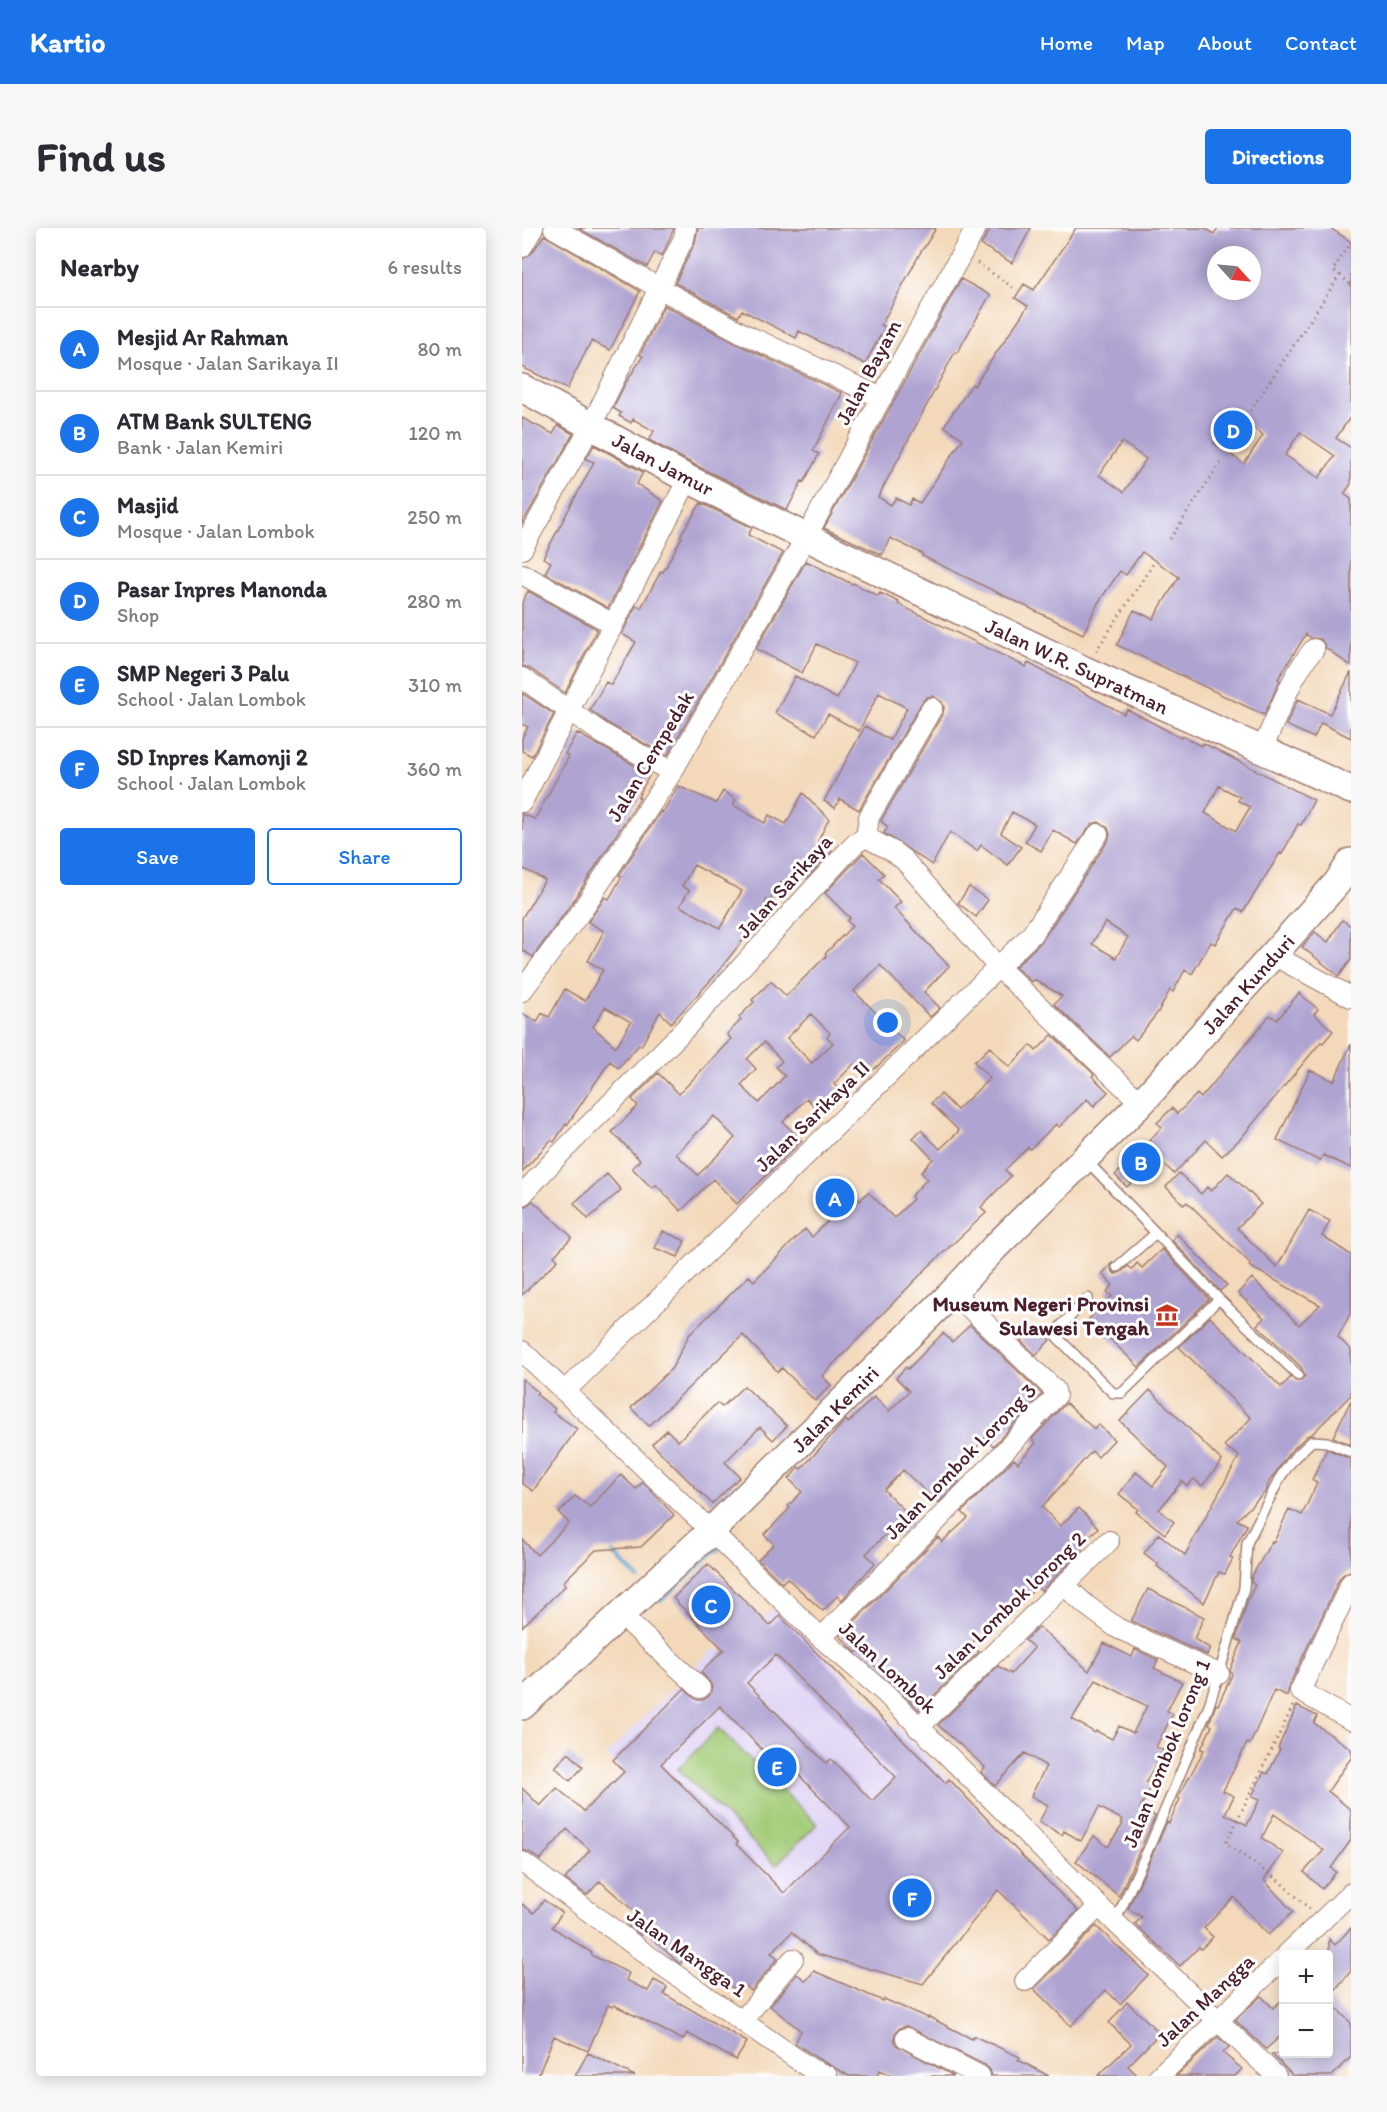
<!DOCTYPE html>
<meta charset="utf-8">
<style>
body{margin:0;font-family:Itim,sans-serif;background:#f7f7f7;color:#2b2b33}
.controls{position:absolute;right:18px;bottom:18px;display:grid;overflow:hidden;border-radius:6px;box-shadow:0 3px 15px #0003}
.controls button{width:54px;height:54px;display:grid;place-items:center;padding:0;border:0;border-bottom:2px solid #e1e1e2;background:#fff;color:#2b2b33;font:30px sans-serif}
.compass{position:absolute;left:685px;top:18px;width:54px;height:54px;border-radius:50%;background:#fff;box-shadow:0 3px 15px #0003;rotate:117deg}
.you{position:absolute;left:366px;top:795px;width:21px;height:21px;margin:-15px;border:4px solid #fff;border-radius:50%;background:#1a73e8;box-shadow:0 0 0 9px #1a73e833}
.badge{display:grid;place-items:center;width:39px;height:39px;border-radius:50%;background:#1a73e8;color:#fff;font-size:20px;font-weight:700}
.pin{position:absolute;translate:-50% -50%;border:3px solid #fff;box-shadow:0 2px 6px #0006}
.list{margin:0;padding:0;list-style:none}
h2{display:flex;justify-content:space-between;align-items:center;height:78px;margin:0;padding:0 24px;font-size:26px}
h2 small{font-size:20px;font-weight:400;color:#7c7c81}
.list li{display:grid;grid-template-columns:39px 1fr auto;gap:18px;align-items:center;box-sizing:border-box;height:84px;padding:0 24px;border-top:2px solid #e1e1e2}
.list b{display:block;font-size:22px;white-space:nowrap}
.list p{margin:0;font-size:20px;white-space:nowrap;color:#7c7c81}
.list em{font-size:20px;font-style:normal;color:#7c7c81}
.actions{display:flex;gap:12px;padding:18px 24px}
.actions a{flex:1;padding:14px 0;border:2px solid #1a73e8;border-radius:6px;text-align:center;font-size:21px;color:#1a73e8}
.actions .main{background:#1a73e8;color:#fff}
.map{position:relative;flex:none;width:829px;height:1848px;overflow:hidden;border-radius:6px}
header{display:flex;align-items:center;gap:36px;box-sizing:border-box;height:84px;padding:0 30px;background:#1a73e8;color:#fff}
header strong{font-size:28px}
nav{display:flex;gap:33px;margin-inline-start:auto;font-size:21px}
.intro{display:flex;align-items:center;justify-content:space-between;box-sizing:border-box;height:144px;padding:0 36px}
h1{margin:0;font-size:42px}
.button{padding:15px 27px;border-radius:6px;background:#1a73e8;color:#fff;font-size:21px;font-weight:700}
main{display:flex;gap:36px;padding:0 36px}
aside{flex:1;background:#fff;border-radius:6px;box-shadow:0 3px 15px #0003}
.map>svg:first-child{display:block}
</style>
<header>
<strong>Kartio</strong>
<nav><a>Home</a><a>Map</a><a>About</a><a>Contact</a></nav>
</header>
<div class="intro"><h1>Find us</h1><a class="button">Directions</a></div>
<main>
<aside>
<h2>Nearby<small>6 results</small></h2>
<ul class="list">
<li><span class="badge">A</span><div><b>Mesjid Ar Rahman</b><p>Mosque · Jalan Sarikaya II</p></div><em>80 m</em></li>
<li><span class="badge">B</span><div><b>ATM Bank SULTENG</b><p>Bank · Jalan Kemiri</p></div><em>120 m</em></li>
<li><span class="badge">C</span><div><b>Masjid</b><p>Mosque · Jalan Lombok</p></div><em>250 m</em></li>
<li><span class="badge">D</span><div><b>Pasar Inpres Manonda</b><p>Shop</p></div><em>280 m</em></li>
<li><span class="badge">E</span><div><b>SMP Negeri 3 Palu</b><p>School · Jalan Lombok</p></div><em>310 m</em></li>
<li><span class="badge">F</span><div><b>SD Inpres Kamonji 2</b><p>School · Jalan Lombok</p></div><em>360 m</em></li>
</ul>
<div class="actions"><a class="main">Save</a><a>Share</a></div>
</aside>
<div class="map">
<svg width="829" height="1848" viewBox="0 0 829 1848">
<rect width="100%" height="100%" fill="#fff"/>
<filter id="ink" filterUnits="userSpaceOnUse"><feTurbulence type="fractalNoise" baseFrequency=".0167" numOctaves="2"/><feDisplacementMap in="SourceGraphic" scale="12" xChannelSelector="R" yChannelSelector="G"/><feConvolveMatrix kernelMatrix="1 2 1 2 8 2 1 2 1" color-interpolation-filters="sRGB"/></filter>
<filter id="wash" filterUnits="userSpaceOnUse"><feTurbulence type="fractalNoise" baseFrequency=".008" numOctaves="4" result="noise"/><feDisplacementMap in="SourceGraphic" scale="24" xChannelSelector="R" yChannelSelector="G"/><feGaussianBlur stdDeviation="1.35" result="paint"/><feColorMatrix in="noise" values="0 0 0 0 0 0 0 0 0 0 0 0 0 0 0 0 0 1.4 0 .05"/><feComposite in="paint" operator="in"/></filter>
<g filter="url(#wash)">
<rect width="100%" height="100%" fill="#f3d9ba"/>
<path fill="#e0d4f4" d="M253,1379l174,172 -117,118 -46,51 -77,-79 -103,-114 107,-106 16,4z"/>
<path fill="#a2cb76" stroke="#767550" stroke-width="1.5" d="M196,1500l99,96 -41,41 -98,-96z"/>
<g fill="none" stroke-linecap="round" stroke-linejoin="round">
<path stroke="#59a4d1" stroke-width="4.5" d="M91,1325l26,26
M139,1372l56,-51 1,1"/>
</g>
<g id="blocks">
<path fill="#afa3d1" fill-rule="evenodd" d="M56,0h96l-12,28 -7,-4 -8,15z
M176,0h238l-12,20h-1l-42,77 4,2 -20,37 -66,-33 -3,7 -54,-28 -4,7 -63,-34 20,-40z
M469,0h40l-19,35 -31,-18z
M554,0h129l9,6 4,-6h112l21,14v174l-15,22 15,10v36l-7,10 7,5v167l-25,-18 -5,-9 -10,-1 -5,-4 -28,45 2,1 -16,35 -147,-70 17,-35 19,9 26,-42 -37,-25 -16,23 -6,-4 -22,32 -15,31 -161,-78 1,-2 -33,-16 -8,17 -58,-27 137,-249 29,16 -33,58 -2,-1 -77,145 13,8 5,-7 13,7 3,-6 8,4 43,-64 -19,-13 28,-42 2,2 54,-80 -13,-8 9,-14 10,6zM694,27h36v36h-36v-11l-6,-4 6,-8zM711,187l30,20 -19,29 -30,-21zM778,204l35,24 -16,22 -34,-23zM600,214l24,17 -22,33 -25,-17z
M22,7l96,56 -30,59 -19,-9 -24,48 -45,-22v-108l10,-6z
M142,77l75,40 103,48 -29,58 6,3 -15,28 -2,-1 -15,29 -92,-45 -46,-25 5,-9 -21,-12 -2,4 -12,-7 2,-3 -8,-5 12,-24 18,-28 -3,-1z
M0,190l31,16 5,-9 15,9 -51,90z
M72,217l49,27 -6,12 26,17 -55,107 -63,-35 6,-11 -8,-4 51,-96 -8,-3z
M179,275l51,25 -4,7 35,18 -116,203 -58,-32 -19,-14 16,-28 5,3 25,-43 -14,-8 14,-28 5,2 20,-37 2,1 19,-35 -2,-1z
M284,333l46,23 1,-1 25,13 2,-3 19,9 -1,2 128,63 2,-4 96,51 3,-5 54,29 1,-2 19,10 2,-3 111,57 -13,25 -3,-1 -16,30 -2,-1 -37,59 -6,-4 -22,36 -4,-2 -19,32 -7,-4 -12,22 -3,-2 -12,22 -22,28 -5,-4 -21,21 -56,-53 8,-8 -28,-17 -2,3 -17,-15 27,-26 66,-100 2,-7 -2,-6 -9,-6 -7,2 -15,20 -24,-14 -12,21 -16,-9 10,-18 -23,-12 -11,21 20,14 -13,18 -27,-20 -4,6 -27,-19 -18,33 -48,-32 4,-6 -7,-6 62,-108 1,-6 -2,-5 -9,-6 -6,1 -5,5 -63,108 -19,-11 -5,9 -11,-7 41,-75 25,14 17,-32 -28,-15 -20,38 -31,-17 -12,21 -41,-22 20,-37 42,23 18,-36 -38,-19 -15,29 -46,-24zM697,558l21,11 -2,4 12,6 -14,24 -31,-18zM583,694l23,15 -12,21 -24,-14z
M6,363l69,38 -32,64 -36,-25 -7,-2v-63z
M829,444v66l-30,-15 -7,15 -28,-13 12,-26 32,15z
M0,465l32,21 -22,42 -10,-5v-13l6,-11 -6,-3z
M55,505l73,41 -12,23 2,1 -68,105 -39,54 -11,-7v-32l23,-38 -23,-12v-54l13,5 34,-63 -4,-2z
M156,558l38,17 7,-12 13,9 -3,5 32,18 4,-8 17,9 17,-31 26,26 -11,22 14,10 -25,27 -7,-4 -8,14 -12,-6 -11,20 -2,-2 -13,26 -41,52 -42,45 -11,-11 -19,34 -2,-1 -21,23 -8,-7 -43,64 -1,-1 -12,18 -3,-2 -29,32v-159l15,9 5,-9 7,4 16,-28 20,12 18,-31 -15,-9 16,-30 -16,-9 17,-25 4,2 13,-23 -3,-1 42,-64 2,1zM172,637l48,26 -22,37 -40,-22 9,-16 -7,-4zM83,779l26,15 -15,25 -23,-20z
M341,625l21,21 -5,5 22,23 -7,6 55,58 -25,26 16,16 -10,9 -50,-52 -26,26 50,50 -37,35 -13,-12 -20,20 6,7 -12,12 -7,-6 -8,8 -6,-7 -24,24 19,19 -65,63 -24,-25 -32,32 -25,-26 -4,3 -20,-20 8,-8 -28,-28 26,-26 -6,-7 26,-26 21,21 52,-55 -4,-5 14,-14 -2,-3 15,-15 -2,-2 19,-19 15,15 40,-40 -1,-2 27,-28 -5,-5 3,-3 -25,-25zM289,786l19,19 -3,4 6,6 -21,20 -25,-25zM242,814l18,19 -6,6 9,9 -26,27 -18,-18 15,-16 -9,-10zM192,888l21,22 -37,37 -22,-21z
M447,659l19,13 -12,17 -18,-14z
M820,692l9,6v34l-12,16 -37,-29 13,-15 13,10z
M777,765l19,16 -4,5 19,17 -10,12 -2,-1 -80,96 -19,18 -16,-16 -32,34 -16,-16 -31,29 -12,-12 32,-28 -2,-2 17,-18 -5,-4 15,-15 5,6 20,-20 4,4 69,-83 7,5z
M530,807l42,39 -2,2 16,16 -14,14 -7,-7 -28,28 -3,-3 -26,25 -2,-2 -23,23 6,6 -30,31 5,6 -58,54 -106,109 9,9 -16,16 -33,-33 -4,4 -35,-37 -94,91 -18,-18 41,-40 17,-33 60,-59 5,5 51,-52 7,8 20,-20 -19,-19 23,-22 24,25 8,-9 26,26 19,-19 -2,-3 16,-17 -6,-7 12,-13 -20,-21 8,-8 19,19 19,-18 -28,-28 10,-9 16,16 33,-32 -16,-16 16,-15 19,20 22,-22 5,6z
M829,816v124l-28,-13 -3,6 -43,-21 33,-70 24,11z
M657,945l22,21 6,-7 4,4 17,-18 20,18 13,13 -24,24 40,39 32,-57 21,11 -8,15 29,19v57l-13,25 13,13v45l-39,39 -5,2 -18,17 -20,29 -3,9 -29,29 10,5 -17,32 3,1 -8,16 -6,-2 -15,31 -47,-37 1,-2 -14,-11 15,-19 26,21 54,-99 -15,-10 27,-28 -72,-71 31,-30 71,70 10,-10 5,4h4l5,-5 -4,-9 -44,-42 7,-7 -26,-25 14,-15 47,47 21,-20 -71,-39 2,-2 -64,-62 -3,3 -18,-18z
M85,946l14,16 -33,29 -14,-16z
M11,973l39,36 -18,19 4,4 -36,35v-88l4,-1z
M141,1003l22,10 -7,16 -23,-9z
M655,1006l50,51 -7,6 -48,-51z
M640,1021l47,50 -70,68 -50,-48 23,-23 -5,-4 6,-7 -11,-11 10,-11 -1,6 4,5 6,-2 7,-6 4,3 5,-6 5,5z
M448,1097l72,69 -49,52 -8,-8 -35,36 9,8 -21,21 -35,-33 -19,20 31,31 -14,15 -9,-8 -26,26 9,9 -33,37 -5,-4 -14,15 -36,-33 -5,5 -24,-23 16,-16 -10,-9 26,-27 -2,-2 14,-14 -13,-13 10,-12 2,2 45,-49 2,3 26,-26 15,14 20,-20 -13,-13 10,-11 2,2 35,-36 9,9z
M514,1098l14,14 -14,15 -15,-14z
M0,1151l16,13 -2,2 19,15 -2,3 24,17 -44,62 -11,-8z
M222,1158l43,40 -14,14 -13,-13 -35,35 15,15 -28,27 -60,-60 15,-14 11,11 39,-38 5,4z
M628,1162l72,71 -20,25 -8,-7 -7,7 -5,-5 -23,29 15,12 -9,12 -29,-22 2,-3 -19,-15 17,-22 17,14 15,-19 -48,-46z
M829,1172v45l-18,-8z
M544,1175l28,26 4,-5 16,16 -16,17 -6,-6 -50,56 18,19 19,-18 19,20 -19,18 4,4 -42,41 -4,-4 -33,31 -2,-3 -31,29 8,8 -60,58 -60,-60 -3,3 -16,-17 98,-99 4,5 26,-24 -6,-6 52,-53 4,4 18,-20 -4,-4z
M805,1221l24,10v112l-6,2 -5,5 -51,108 -2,10 -13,-6 -24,54 -3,-1 -24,48 11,5 -9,18 22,11 13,-26 -8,-3 12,-24 4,2 12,-25 -2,-1 19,-42 20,10 -3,7 37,26v9l-23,33 23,19v30l-20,28 5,4 -14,17 -18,-17 20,-22 -50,-36 -12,24 21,15 -19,27 29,32 -25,23 -34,-38 -30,31 9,9 -12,12 -2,-2 -19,19 -45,-42 7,-7 -14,-8 39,-87 2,1 11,-24 -2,-1 26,-48 -3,-1 11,-23 -3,-2 7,-20 2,1 14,-30 -2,-5 12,-28 -6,-3 12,-39 7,-15 -4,-3 1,-6 20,-35 2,1 15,-33 13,6 15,-32 -5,-3z
M99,1247l15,14 7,-7 31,33 -33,32 -45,3 -33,32 3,3 -44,42v-88l15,16 32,-32 -10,-10 16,-17 15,11z
M186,1336l62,62 10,-10 166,167 3,-4 75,79 54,53 -29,28 -51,-49 -75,94 -106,-30 -25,-22 -21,21 7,5 -27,33 -6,-6 -7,8 -22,-20 -5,5 -24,-22 -7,8 -36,-33 -3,4 -15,-11 10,-11 -36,-32 -13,14 -22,-16 25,-29 -23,-21 -27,31 -11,-8 -7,-2v-62l18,18 17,-18 27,23 40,-39 -11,-12 71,-71 13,11h6l6,-4 3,-6 -1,-6 -10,-12 23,-22 -51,-52zM254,1427l120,122 -24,24 -41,-42 -5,4 -79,-80zM198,1478l65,67 6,-6 59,60 -66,66 -48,-49 2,-2 -77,-78z
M626,1361l56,28 -10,22 16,9 -3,7 -76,-34z
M517,1399l50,44 15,-28 28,14 3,-8 23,11 -4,8 28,14 -15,29 6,3 -17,33 7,3 -17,32 6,3 -12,23 15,8 -36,80 -43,-35 18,-25 14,11 15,-23 -2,-1 2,-3 -24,-13 -18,34 -17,-10 -2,4 -23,-13 9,-17 -17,-9 15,-30 -21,-13 -30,33 -14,-14 4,-5 -47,-42 60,-59 13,8 23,-26 -9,-8zM574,1452l51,26 -14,27 -14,-7 -7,13 -16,-8 -1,2 -23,-14z
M47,1525l14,14 -13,14 -15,-14z
M22,1672l18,13 -10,14 40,26 -1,2 38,18 -3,7 22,11 6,-11 13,7 -3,7 83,48 -11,18 -49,-27 -4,7 -69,-35 -1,2 -5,-2 -20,46 -34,-15 -16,40h-16v-172l12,9z
M574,1698l52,49 -28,29 -14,-14 -35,36 -37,-37z
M829,1700v43l-22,26v-58l6,6z
M292,1743l69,30 1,-2 44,19 1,-1 43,22 2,-3 46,21 -2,3 31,16h-57l-2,-6 -5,-5 -79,-39 -6,2 -5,5 -1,6 2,6 58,31h-63l-11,-6 -3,6h-28l-32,-18 -22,-15 6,-12 -31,-25 27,-32 9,7z
M739,1768l12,12 11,-10v35l-18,16 -31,-29z
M807,1773l22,22v34l-19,19h-39l-21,-22h57z
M605,1774l33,31 -32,33 10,10h-40l33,-32 -22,-21z
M696,1809l11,10 -6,6 19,16 -7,7h-59z
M66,1825l47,23h-60z"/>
</g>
</g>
<g filter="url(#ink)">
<use href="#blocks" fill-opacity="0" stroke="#9e7c72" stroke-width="1.5"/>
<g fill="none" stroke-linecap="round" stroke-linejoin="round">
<g stroke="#9e7c72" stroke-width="12">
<path id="lane" d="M565,933l132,138 79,76
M595,1039l39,-34
M566,1070l-30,31 -1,8 56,56h9l97,-94
M593,1694l36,-79 57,-135 11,-34 25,-86 3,-45 34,-67 13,-18 18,-17 15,1 24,10"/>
</g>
<g stroke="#9e7c72" stroke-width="22">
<path id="street" d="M32,0l105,60 85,46 138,64
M0,19l11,-19
M0,321l69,-123 93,-188 2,-10
M0,346l91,50
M0,450l81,56 69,38
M740,521c15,-31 29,-74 52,-100
M0,574l166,-323
M344,609l3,-20 63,-109
M751,727l78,42
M0,763l60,-81 90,-138 134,-235 91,-168 79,-141
M0,967l36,-39 121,-121 167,-182 10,-10 10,-6 26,14 12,9 94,107 143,136
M0,1123l189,180 110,107 63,54 231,230 161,154
M43,1163l467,-457 66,-100
M829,1355l-51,108 51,29
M542,1357l22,20 31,23 102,46
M98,1386l80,74
M299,1410l165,-167 70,-75 -1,-6 -102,-98
M396,1500l191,-187
M0,1634l131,97 158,110 16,7
M765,1726l64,-61
M503,1753l74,-75
M220,1793l51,-62
M384,1810l74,38
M637,1848l125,-118"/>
</g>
<g stroke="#9e7c72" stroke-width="30">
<path id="secondary" d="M0,160l166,91 118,58 278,133 267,120
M0,1478l189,-175 242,-239 42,-45 146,-144 196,-220 14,-21"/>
</g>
<path stroke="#9e7c72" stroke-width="3" stroke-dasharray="1.5 4.5" stroke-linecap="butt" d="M455,35l40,27
M818,47l11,10
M725,188l93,-141 -7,-5 18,-28
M648,311l51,-77
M574,423l59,-90
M771,1478l-67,137 53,38 32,29"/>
<use href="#lane" stroke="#fff" stroke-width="9"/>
<use href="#street" stroke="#fff" stroke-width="20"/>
<use href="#secondary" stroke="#fff" stroke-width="27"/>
</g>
</g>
<defs>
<g id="museum-bare" transform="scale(1.8)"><path d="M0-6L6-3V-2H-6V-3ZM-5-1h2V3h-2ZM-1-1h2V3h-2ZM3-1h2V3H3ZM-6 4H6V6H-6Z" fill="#c8321e" stroke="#fff" stroke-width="2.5" paint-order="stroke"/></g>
</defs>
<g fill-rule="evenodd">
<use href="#museum-bare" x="645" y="1087"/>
</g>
<g text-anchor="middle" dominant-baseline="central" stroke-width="6" stroke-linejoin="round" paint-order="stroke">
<g font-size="21" fill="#4a1f2b" stroke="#fff">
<text transform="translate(346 144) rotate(-62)">Jalan Bayam</text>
<text transform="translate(141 236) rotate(28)">Jalan Jamur</text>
<text transform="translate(555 438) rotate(25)">Jalan W.R. Supratman</text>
<text transform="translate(128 528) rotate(-59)">Jalan Cempedak</text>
<text transform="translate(262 658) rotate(-48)">Jalan Sarikaya</text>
<text transform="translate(726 756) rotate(-48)">Jalan Kunduri</text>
<text transform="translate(290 888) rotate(-44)">Jalan Sarikaya II</text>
<text transform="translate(313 1181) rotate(-45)">Jalan Kemiri</text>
<text transform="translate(438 1233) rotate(-46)">Jalan Lombok Lorong 3</text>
<text transform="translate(487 1377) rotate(-44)">Jalan Lombok lorong 2</text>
<text transform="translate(366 1439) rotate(43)">Jalan Lombok</text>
<text transform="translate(644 1525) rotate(-68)">Jalan Lombok lorong 1</text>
<text transform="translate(165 1724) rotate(35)">Jalan Mangga 1</text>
<text transform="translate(683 1772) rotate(-43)">Jalan Mangga</text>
</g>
<g font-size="21" font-weight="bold" fill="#4a1f2b" stroke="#fff" text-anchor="end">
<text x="627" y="1075">Museum Negeri Provinsi<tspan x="627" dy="24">Sulawesi Tengah</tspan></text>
</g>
</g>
</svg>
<div class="controls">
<button>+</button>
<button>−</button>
</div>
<svg class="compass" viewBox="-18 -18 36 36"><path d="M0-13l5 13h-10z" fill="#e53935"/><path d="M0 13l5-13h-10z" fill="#7c7c81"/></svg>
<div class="you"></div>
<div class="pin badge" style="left:313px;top:970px">A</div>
<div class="pin badge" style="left:619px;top:934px">B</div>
<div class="pin badge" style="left:189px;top:1377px">C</div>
<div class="pin badge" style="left:711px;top:202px">D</div>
<div class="pin badge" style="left:255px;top:1539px">E</div>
<div class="pin badge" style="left:390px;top:1670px">F</div>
</div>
</main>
